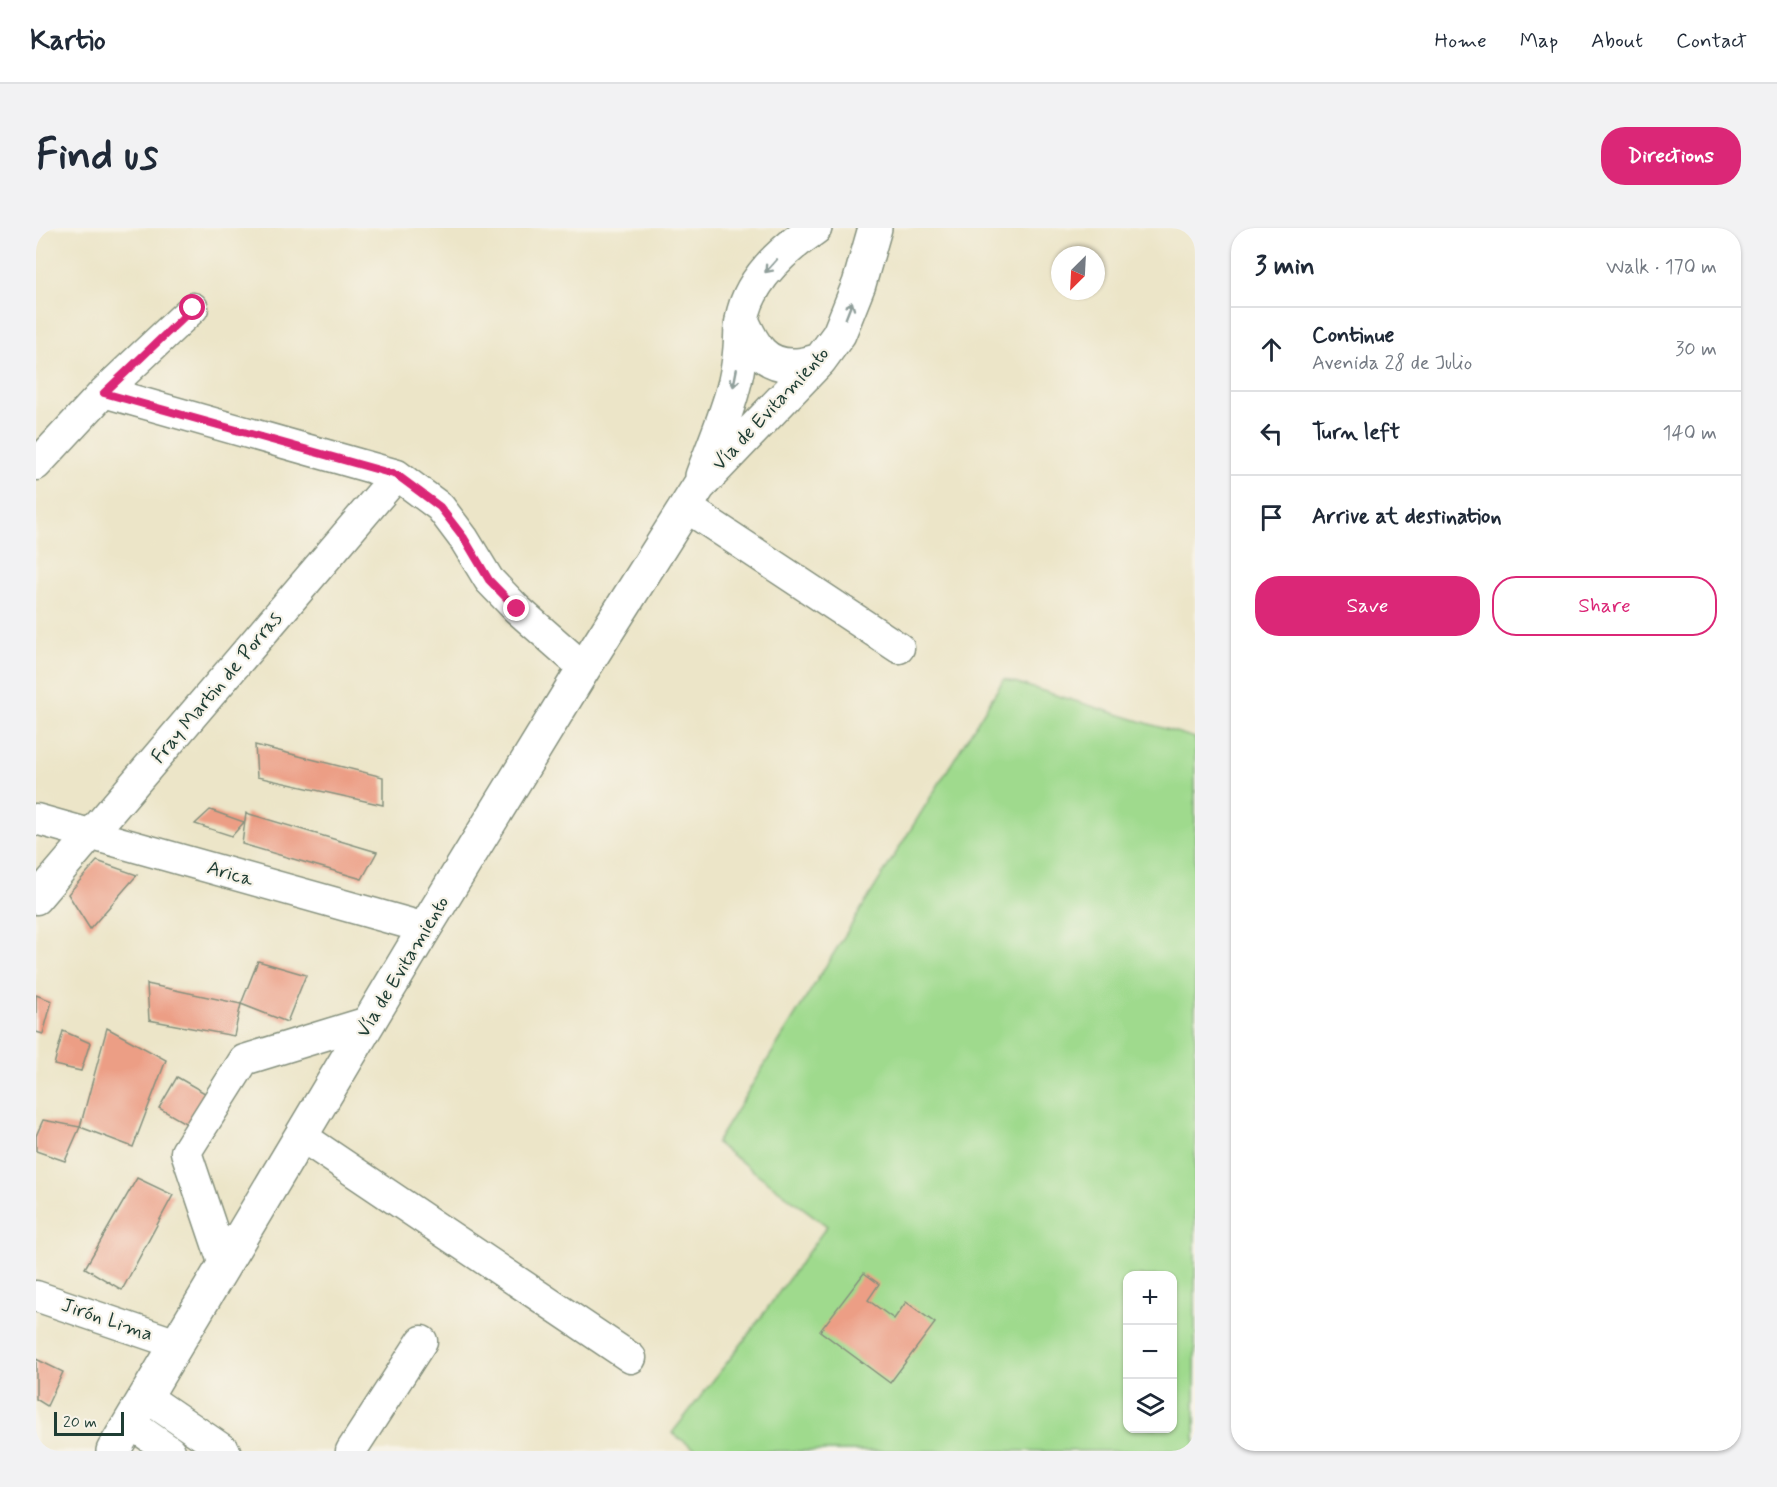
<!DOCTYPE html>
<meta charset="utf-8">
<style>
body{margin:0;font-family:Mynerve,sans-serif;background:#f2f2f3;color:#1f2937}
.controls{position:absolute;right:18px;bottom:18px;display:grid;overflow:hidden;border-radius:12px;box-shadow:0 2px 4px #0004}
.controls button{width:54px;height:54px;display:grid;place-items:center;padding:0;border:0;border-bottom:2px solid #e0e1e3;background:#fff;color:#1f2937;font:30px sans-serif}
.compass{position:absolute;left:1015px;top:18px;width:54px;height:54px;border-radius:50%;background:#fff;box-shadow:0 2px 4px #0004;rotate:204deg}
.scale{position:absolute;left:18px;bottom:15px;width:70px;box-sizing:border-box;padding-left:6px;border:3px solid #1f3d34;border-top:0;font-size:16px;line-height:21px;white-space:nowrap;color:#1f3d34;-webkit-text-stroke:4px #f7f3e8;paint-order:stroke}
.stop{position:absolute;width:18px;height:18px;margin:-14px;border:4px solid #db2777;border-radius:50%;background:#fff}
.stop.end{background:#db2777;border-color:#fff;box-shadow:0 2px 6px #0008}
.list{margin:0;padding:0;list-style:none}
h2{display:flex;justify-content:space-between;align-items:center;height:78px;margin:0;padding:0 24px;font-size:26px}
h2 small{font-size:20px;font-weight:400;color:#747a83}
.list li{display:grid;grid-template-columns:39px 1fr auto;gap:18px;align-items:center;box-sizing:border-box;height:84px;padding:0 24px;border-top:2px solid #e0e1e3}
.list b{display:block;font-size:22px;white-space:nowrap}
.list p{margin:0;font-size:20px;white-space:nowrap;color:#747a83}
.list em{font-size:20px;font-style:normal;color:#747a83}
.actions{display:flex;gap:12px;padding:18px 24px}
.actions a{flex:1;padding:14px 0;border:2px solid #db2777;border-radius:24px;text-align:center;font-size:21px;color:#db2777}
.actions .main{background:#db2777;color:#fff}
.icon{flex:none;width:33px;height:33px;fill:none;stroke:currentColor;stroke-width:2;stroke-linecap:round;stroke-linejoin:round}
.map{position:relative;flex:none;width:1159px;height:1223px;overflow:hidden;border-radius:24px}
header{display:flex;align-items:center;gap:36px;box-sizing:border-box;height:84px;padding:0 30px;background:#fff;border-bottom:2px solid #e0e1e3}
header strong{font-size:28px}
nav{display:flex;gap:33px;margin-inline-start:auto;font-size:21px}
.intro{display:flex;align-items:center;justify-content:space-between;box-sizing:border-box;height:144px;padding:0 36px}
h1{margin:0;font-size:42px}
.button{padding:15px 27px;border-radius:24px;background:#db2777;color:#fff;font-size:21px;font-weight:700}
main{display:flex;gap:36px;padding:0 36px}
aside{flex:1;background:#fff;border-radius:24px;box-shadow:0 2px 4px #0004}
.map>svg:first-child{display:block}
</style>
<header>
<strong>Kartio</strong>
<nav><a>Home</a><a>Map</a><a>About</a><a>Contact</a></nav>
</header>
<div class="intro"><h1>Find us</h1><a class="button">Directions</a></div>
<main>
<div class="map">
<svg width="1159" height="1223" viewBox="0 0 1159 1223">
<rect width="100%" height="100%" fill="#f7f3e8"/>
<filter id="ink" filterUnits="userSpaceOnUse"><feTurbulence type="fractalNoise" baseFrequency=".0167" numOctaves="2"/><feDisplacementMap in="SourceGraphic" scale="12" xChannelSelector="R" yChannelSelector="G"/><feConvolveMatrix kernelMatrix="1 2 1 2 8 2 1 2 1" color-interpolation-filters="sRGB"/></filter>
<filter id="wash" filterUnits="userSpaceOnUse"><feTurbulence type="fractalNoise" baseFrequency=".008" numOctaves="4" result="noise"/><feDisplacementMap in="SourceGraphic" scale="24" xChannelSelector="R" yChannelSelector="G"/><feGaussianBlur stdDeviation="1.35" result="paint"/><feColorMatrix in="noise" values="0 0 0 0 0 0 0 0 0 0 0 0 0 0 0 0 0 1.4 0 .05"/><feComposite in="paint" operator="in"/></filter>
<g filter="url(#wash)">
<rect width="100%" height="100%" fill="#ece5c8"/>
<path fill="#9fda8d" stroke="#5f8c60" stroke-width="1.5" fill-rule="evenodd" d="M968,451l191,59v713h-497l-26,-18 71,-91 84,-116 -111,-83zM1092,1048h44v152h-44z"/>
<g id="blocks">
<path fill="#ec9e85" d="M219,517l128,32v28l-126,-28z
M174,582l34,12 -12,14 -37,-12z
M210,585l131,39 -15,27 -120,-35z
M61,633l40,14 -47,54 -22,-35z
M222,733l48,14 -19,47 -46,-18z
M111,756l94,20 -7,32 -85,-16z
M0,767l16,6 -9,33 -7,-2z
M71,800l59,32 -33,87 -53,-20z
M27,803l27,12 -9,28 -27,-6z
M141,849l47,27 -18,31 -47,-27z
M7,892l37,7 -15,34 -29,-10v-15z
M101,950l36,17 -51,95 -37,-22z
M828,1045l15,11 -11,16 26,19 12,-17 29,21 -45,60 -70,-52z
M0,1131l27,13 -16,34 -11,-7z"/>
</g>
</g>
<g filter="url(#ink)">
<use href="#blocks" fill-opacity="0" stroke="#86917e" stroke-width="1.5"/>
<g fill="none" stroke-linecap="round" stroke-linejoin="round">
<g stroke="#86917e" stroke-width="33">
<path id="minor" d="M68,164l293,83 43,32 24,32 25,41 28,29 67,59
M0,237l68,-73 89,-84
M650,279l213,141
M0,591l389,109
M0,671l361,-424
M265,908l330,222
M188,1037l-38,-113 58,-92 127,-39
M0,1068l141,48
M110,1169l79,54
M94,1195l40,28
M315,1223l71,-110"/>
</g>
<g stroke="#86917e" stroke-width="36">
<path id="highway" d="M706,92c11,25 22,47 54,45 8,0 16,-3 24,-5
M666,248c10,-27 22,-55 30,-83 4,-14 7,-31 8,-45 1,-10 0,-19 2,-28 6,-39 42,-71 73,-92
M77,1223l312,-523 159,-260 115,-182 121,-126 19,-26 20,-50 16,-56"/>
</g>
<use href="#minor" stroke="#fff" stroke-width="30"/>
<use href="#highway" stroke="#fff" stroke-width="33"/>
</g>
<defs><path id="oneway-shaft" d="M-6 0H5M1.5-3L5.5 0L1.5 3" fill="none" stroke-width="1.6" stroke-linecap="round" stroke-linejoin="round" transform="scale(1.5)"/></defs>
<g stroke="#8f9e9a">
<use href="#oneway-shaft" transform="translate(735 38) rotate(132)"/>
<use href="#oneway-shaft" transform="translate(813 82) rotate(-69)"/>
<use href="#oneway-shaft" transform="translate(699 150) rotate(101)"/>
</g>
</g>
<g fill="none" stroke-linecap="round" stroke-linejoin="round" filter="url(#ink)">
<path stroke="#db2777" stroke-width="8" d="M157,80l-89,85 293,82 43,32 24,31 25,42 28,29"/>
</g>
<g text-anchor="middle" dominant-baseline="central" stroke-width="4.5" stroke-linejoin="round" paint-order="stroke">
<g font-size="20" fill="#1f3d34" stroke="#f7f3e8">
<text transform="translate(735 181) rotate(-47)">Vía de Evitamiento</text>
<text transform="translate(181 460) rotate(-50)">Fray Martin de Porras</text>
<text transform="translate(194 646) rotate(16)">Arica</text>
<text transform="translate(367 739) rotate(-59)">Vía de Evitamiento</text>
<text transform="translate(71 1092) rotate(19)">Jirón Lima</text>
</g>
</g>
</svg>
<div class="controls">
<button>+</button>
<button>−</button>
<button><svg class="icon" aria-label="layers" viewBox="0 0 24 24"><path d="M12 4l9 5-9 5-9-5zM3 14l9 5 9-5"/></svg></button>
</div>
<svg class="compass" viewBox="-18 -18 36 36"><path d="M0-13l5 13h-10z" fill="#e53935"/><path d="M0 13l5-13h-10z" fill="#747a83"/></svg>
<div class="scale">20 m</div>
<div class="stop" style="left:157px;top:80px"></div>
<div class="stop end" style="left:481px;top:381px"></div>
</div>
<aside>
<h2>3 min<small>Walk · 170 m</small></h2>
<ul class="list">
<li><svg class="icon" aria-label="ahead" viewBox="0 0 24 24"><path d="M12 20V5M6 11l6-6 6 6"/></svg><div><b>Continue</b><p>Avenida 28 de Julio</p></div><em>30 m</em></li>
<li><svg class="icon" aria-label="left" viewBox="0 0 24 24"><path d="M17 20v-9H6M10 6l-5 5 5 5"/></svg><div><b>Turn left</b></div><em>140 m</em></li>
<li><svg class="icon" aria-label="arrive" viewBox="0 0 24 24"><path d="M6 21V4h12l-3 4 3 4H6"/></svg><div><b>Arrive at destination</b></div></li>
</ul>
<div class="actions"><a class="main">Save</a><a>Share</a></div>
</aside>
</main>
